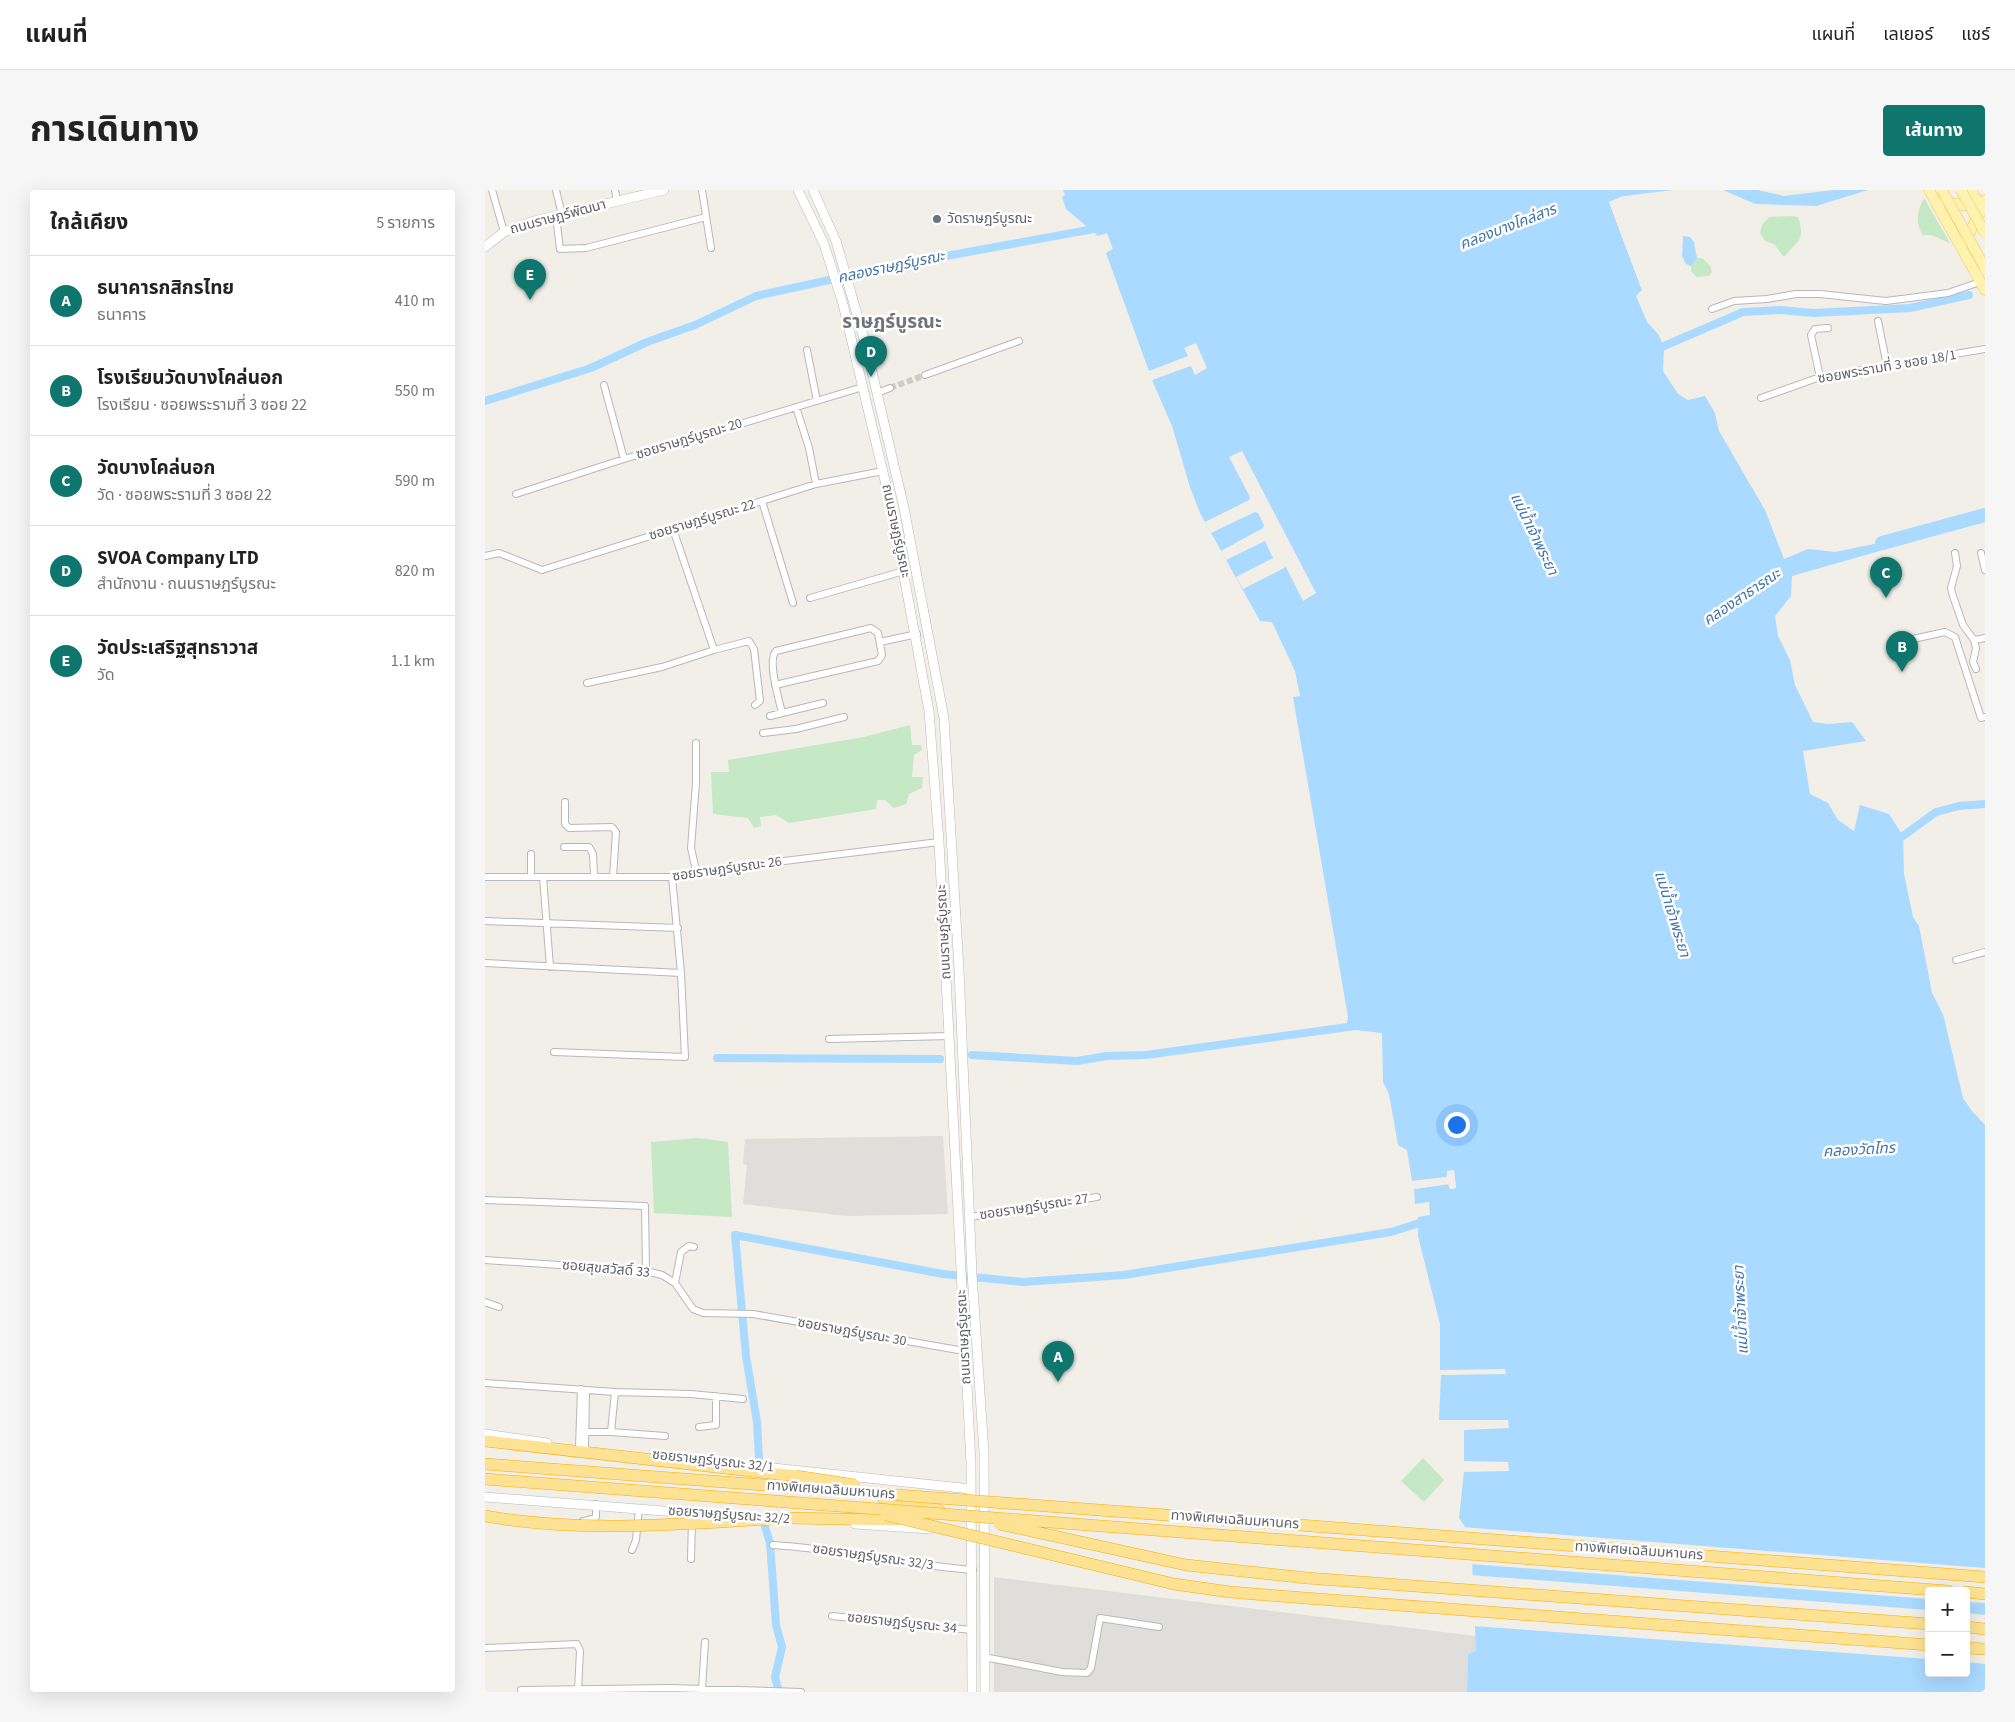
<!DOCTYPE html>
<html lang="th">
<meta charset="utf-8">
<style>
body{margin:0;font-family:"Source Sans 3","Noto Sans Thai",sans-serif;background:#f6f6f6;color:#222}
.controls{position:absolute;right:15px;bottom:15px;display:grid;overflow:hidden;border-radius:5px;box-shadow:0 5px 20px #0002}
.controls button{width:45px;height:45px;display:grid;place-items:center;padding:0;border:0;border-bottom:1px solid #e0e0e0;background:#fff;color:#222;font:25px sans-serif}
.you{position:absolute;left:971px;top:934px;width:18px;height:18px;margin:-12px;border:4px solid #fff;border-radius:50%;background:#1a73e8;box-shadow:0 0 0 8px #1a73e833}
.badge{display:grid;place-items:center;width:32px;height:32px;border-radius:50%;background:#0f766e;color:#fff;font-size:16px;font-weight:700}
.pin{position:absolute;translate:-50% -41px;filter:drop-shadow(0 1px 2px #0008)}
.pin::after{content:'';position:absolute;top:26px;width:18px;height:15px;background:inherit;clip-path:polygon(0 0,100% 0,50% 100%)}
.list{margin:0;padding:0;list-style:none}
h2{display:flex;justify-content:space-between;align-items:center;height:65px;margin:0;padding:0 20px;font-size:21px}
h2 small{font-size:16px;font-weight:400;color:#767676}
.list li{display:grid;grid-template-columns:32px 1fr auto;gap:15px;align-items:center;box-sizing:border-box;height:90px;padding:0 20px;border-top:1px solid #e0e0e0}
.list b{display:block;font-size:19px;white-space:nowrap}
.list p{margin:0;font-size:16px;white-space:nowrap;color:#767676}
.list em{font-size:16px;font-style:normal;color:#767676}
.map{position:relative;flex:none;width:1500px;height:1502px;overflow:hidden;border-radius:5px}
header{display:flex;align-items:center;gap:30px;box-sizing:border-box;height:70px;padding:0 25px;background:#fff;border-bottom:1px solid #e0e0e0}
header strong{font-size:24px}
nav{display:flex;gap:28px;margin-inline-start:auto;font-size:18px}
.intro{display:flex;align-items:center;justify-content:space-between;box-sizing:border-box;height:120px;padding:0 30px}
h1{margin:0;font-size:35px}
.button{padding:12px 22px;border-radius:5px;background:#0f766e;color:#fff;font-size:18px;font-weight:700}
main{display:flex;gap:30px;padding:0 30px}
aside{flex:1;background:#fff;border-radius:5px;box-shadow:0 5px 20px #0002}
.map>svg:first-child{display:block}
</style>
<header>
<strong>แผนที่</strong>
<nav><a>แผนที่</a><a>เลเยอร์</a><a>แชร์</a></nav>
</header>
<div class="intro"><h1>การเดินทาง</h1><a class="button">เส้นทาง</a></div>
<main>
<aside>
<h2>ใกล้เคียง<small>5 รายการ</small></h2>
<ul class="list">
<li><span class="badge">A</span><div><b>ธนาคารกสิกรไทย</b><p>ธนาคาร</p></div><em>410 m</em></li>
<li><span class="badge">B</span><div><b>โรงเรียนวัดบางโคล่นอก</b><p>โรงเรียน · ซอยพระรามที่ 3 ซอย 22</p></div><em>550 m</em></li>
<li><span class="badge">C</span><div><b>วัดบางโคล่นอก</b><p>วัด · ซอยพระรามที่ 3 ซอย 22</p></div><em>590 m</em></li>
<li><span class="badge">D</span><div><b>SVOA Company LTD</b><p>สำนักงาน · ถนนราษฎร์บูรณะ</p></div><em>820 m</em></li>
<li><span class="badge">E</span><div><b>วัดประเสริฐสุทธาวาส</b><p>วัด</p></div><em>1.1 km</em></li>
</ul>
</aside>
<div class="map">
<svg width="1500" height="1502" viewBox="0 0 1500 1502">
<rect width="100%" height="100%" fill="#f1efe8"/>
<path fill="#e0deda" d="M458,946l5,78 -101,2 -104,-12 4,-39 -4,-1 2,-25z
M509,1387l482,59v16l-8,2 -1,38h-473z"/>
<path fill="#c5e8c5" d="M1439,8l26,45 -19,-8h-8c-8,-12 -6,-24 1,-37z
M1307,26l6,1c8,25 -1,23 -14,40l-10,-13 -9,-3 -5,-8 2,-8 7,-8z
M1212,68h5l8,8 2,6 -3,4 -12,1 -6,-6v-5z
M425,535l2,20h9l1,5 -8,5 -2,22h11l-1,11 -13,6 -3,10 -12,4 -9,-8h-8l-1,9 -87,14 -13,-8 -16,2 1,9 -7,2 -6,-10 -35,-4 -2,-42h18l-1,-12 136,-23z
M214,948l29,4 4,75 -78,-4 -3,-71z
M938,1268l21,22 -20,22 -23,-21z"/>
<path fill="#aadaff" fill-rule="evenodd" d="M578,0h610l-48,6 -16,6 33,88 -6,6 11,26 11,12 6,12 -1,25 15,23 10,6 17,-4 10,17 4,18 46,79 19,49 24,-10 27,3 150,-31 -193,55 -1,20 -16,20 3,20 12,24 5,25 18,37 16,2 23,-2 14,19 -63,10 7,43 18,9 10,17 16,11 6,-26 29,9 14,22 1,38 9,43 6,9 13,67 11,21 20,84 9,13 13,14v567h-518l1,-38 8,-3 -5,-115 -12,-18 5,-46 45,-1 -1,-9 -44,-1v-31l45,-2 -1,-8h-69l2,-45 65,-1 -1,-5 -65,1v-46l-22,-88v-19l12,-2 -1,-13 -14,2 -1,-15 35,-5 1,5 6,-1 -2,-17h-7v6l-35,4 -5,-31 -9,-5 -9,-51 -6,-12 -1,-49 -36,-4 2,-12 -55,-320 7,-1 -5,-25 -23,-49 -12,-1 -60,-108 -10,-26 -18,-61 -20,-46 39,-14 4,9 12,-7 -11,-25 -12,5 4,8 -39,15 -43,-118 7,-4 -6,-16 -9,3 -32,-27 -4,-12 3,-2zM1444,1401h37v82h-37z
M1238,0h35l26,6 49,-6h35l-52,16 -61,-2z
M1198,46l7,1 4,5 3,16 -6,8 -5,-2 -4,-8z"/>
<path fill="#f1efe8" d="M1138,6l1,3 -12,4 32,87h-2l-33,-88z
M757,261l74,142 -13,8 -17,-34 -43,22 -7,-12 37,-19 -8,-17 -39,19 -5,-9 42,-23 1,-3 -6,-12 -3,-1 -44,21 -6,-11 44,-22 1,-3 -21,-40z
M969,980l2,18 -6,1 -2,-5 -34,5 -1,-2 36,-5 4,4 -2,-13 -3,6 -35,5 -1,-3 35,-4v-6z
M977,1337l523,41v35l-19,-1v-11h-37v8l-459,-35 -1,-27z
M985,1385l459,35v49l-456,-33z
M1481,1423l19,2v49l-19,-2z"/>
<g fill="none" stroke-linecap="round" stroke-linejoin="round">
<path stroke="#aadaff" stroke-width="8" d="M1179,156l79,-34 37,-2 34,3 96,-5 59,-13
M0,211l106,-33 56,-26 48,-17 61,-29 152,-33 191,-35
M1418,646l33,-24 23,-6 26,-2
M487,865l105,6 30,-5 39,-1 209,-29
M232,868l223,1
M274,1269l-2,-37 -11,-66 -11,-121 208,39 80,8 101,-7 267,-43 35,-11
M280,1337l5,16 6,82 6,22 -7,30 4,15"/>
<path stroke="#aadaff" stroke-width="14" d="M1397,353l103,-28"/>
<path stroke="#ccccc8" stroke-width="6" stroke-dasharray="6 3" stroke-linecap="butt" d="M405,198l35,-13"/>
<g stroke="#b5b8bc" stroke-width="8">
<path id="street" d="M7,0l12,42
M71,0l6,25
M130,0l2,11
M217,0l9,58
M71,26l4,33 26,-1 120,-31
M1227,119l22,-8 33,-2 29,-5h24l66,7 62,-8 32,-11
M1393,131l9,45
M322,160l10,51
M440,185l94,-34
M1335,187l-9,-42 4,-6 13,-1
M119,195l20,74
M392,203l13,-5
M1276,208l59,-21 165,-28
M311,217l13,41 7,36
M31,304l108,-35 239,-72
M277,311l31,102
M188,339l41,121
M1470,363l2,13 -6,22 1,5 11,32 11,15 2,8 -3,14 3,7
M1496,363l4,17
M0,366l14,-3 43,17 274,-86 67,-13
M325,408l94,-27
M1428,449l32,-7 10,5 26,81 4,-1
M1489,450l11,-2
M395,452l37,-8
M102,493l75,-16 52,-17 35,-9 5,8 6,52 -5,4
M290,495l103,-24 4,-6 -4,-22 -7,-5 -95,23c-9,9 3,49 6,62
M285,526l53,-13
M278,543l33,-4 48,-12
M211,553v40l-5,65 6,27
M80,612v22l4,4 43,-1 4,5 -3,45
M79,657h25l4,7 1,22
M46,664v22
M0,687h187l104,-15 163,-20
M58,687l7,90
M0,731l193,7
M1471,770l29,-8
M0,773l196,10
M344,849l120,-3
M69,862l131,5 -4,-84 -9,-96
M0,1010l160,6 1,65
M485,1027l127,-20
M0,1070l161,11 16,4 13,8 18,26 10,4 50,1 211,37
M190,1093l6,-31 8,-6 5,1
M0,1112l14,5
M0,1193l130,9 76,2 52,5
M130,1202l-4,40 54,4
M214,1237l17,-2v-29
M100,1242h26
M94,1257l2,-58
M100,1258l1,-58
M98,1331l6,-1 7,-3v-13
M288,1355c67,4 133,20 200,25
M147,1360l4,-10 3,-32
M206,1369l1,-38
M347,1426l140,14
M0,1458l92,-4 3,7 -2,39
M499,1467l78,15 25,1 4,-5 9,-50 59,9
M217,1499l3,-47
M36,1500l149,-2 131,4"/>
</g>
<g stroke="#b6babf" stroke-width="10">
<path id="secondary" d="M313,0l26,54 19,60 48,202 38,205 10,131 32,622 1,228
M328,0l23,51 29,101 39,166 40,210 15,251 13,305 12,179 1,239
M0,57l19,-15 30,-11 130,-31
M0,1244l62,9
M251,1274l235,25
M0,1307l255,20
M370,1334l75,5"/>
</g>
<g stroke="#f2c960" stroke-width="11">
<path id="primary" d="M1444,0l56,100
M1486,0l12,21
M1459,12l32,5
M1480,53l20,-43"/>
</g>
<g stroke="#f9ab00" stroke-width="12">
<path id="highway" d="M0,1251l311,35
M398,1308l56,12
M303,1328l109,2
M827,1336l673,51
M826,1352l637,49
M822,1388l622,46
M1481,1402l19,2
M820,1408l624,47
M1481,1437l19,2
M1481,1458l19,1"/>
</g>
<use href="#street" stroke="#fff" stroke-width="6"/>
<use href="#secondary" stroke="#fff" stroke-width="9"/>
<use href="#primary" stroke="#fff2af" stroke-width="10"/>
<use href="#highway" stroke="#fde293" stroke-width="11"/>
<g stroke="#f2c960" stroke-width="11" stroke-linecap="butt">
<path id="primary-bridge" d="M1457,0l43,78
M1476,0l24,43"/>
</g>
<g stroke="#f9ab00" stroke-width="12" stroke-linecap="butt">
<path id="highway-bridge" d="M0,1274l827,62
M311,1286l59,9
M0,1289l826,63
M401,1325l288,69 56,8 75,6
M0,1326c100,18 202,7 303,2
M514,1334l187,41 121,13"/>
</g>
<use href="#primary-bridge" stroke="#fff2af" stroke-width="10"/>
<use href="#highway-bridge" stroke="#fde293" stroke-width="11"/>
</g>
<circle fill="#6b7280" stroke="#fff" stroke-width="2" cx="452" cy="29" r="5"/>
<g text-anchor="middle" dominant-baseline="central" stroke-width="5" stroke-linejoin="round" paint-order="stroke">
<g font-size="14" fill="#5f6368" stroke="#fff">
<text transform="translate(73 27) rotate(-15)">ถนนราษฎร์พัฒนา</text>
<text transform="translate(1402 177) rotate(-10)">ซอยพระรามที่ 3 ซอย 18/1</text>
<text transform="translate(204 249) rotate(-17)">ซอยราษฎร์บูรณะ 20</text>
<text transform="translate(217 330) rotate(-17)">ซอยราษฎร์บูรณะ 22</text>
<text transform="translate(411 341) rotate(78)">ถนนราษฎร์บูรณะ</text>
<text transform="translate(242 679) rotate(-8)">ซอยราษฎร์บูรณะ 26</text>
<text transform="translate(459 742) rotate(-93)">ถนนราษฎร์บูรณะ</text>
<text transform="translate(549 1017) rotate(-9)">ซอยราษฎร์บูรณะ 27</text>
<text transform="translate(121 1079) rotate(5)">ซอยสุขสวัสดิ์ 33</text>
<text transform="translate(367 1142) rotate(10)">ซอยราษฎร์บูรณะ 30</text>
<text transform="translate(479 1147) rotate(-93)">ถนนราษฎร์บูรณะ</text>
<text transform="translate(228 1271) rotate(6)">ซอยราษฎร์บูรณะ 32/1</text>
<text transform="translate(346 1300) rotate(4)">ทางพิเศษเฉลิมมหานคร</text>
<text transform="translate(244 1325) rotate(4)">ซอยราษฎร์บูรณะ 32/2</text>
<text transform="translate(750 1330) rotate(4)">ทางพิเศษเฉลิมมหานคร</text>
<text transform="translate(1154 1361) rotate(4)">ทางพิเศษเฉลิมมหานคร</text>
<text transform="translate(388 1367) rotate(8)">ซอยราษฎร์บูรณะ 32/3</text>
<text transform="translate(417 1433) rotate(6)">ซอยราษฎร์บูรณะ 34</text>
</g>
<g font-size="14" fill="#5b616d" stroke="#fff" text-anchor="start">
<text x="462" y="29">วัดราษฎร์บูรณะ</text>
</g>
<g font-size="15" font-style="italic" fill="#4174aa" stroke="#fff">
<text transform="translate(1023 37) rotate(-21)">คลองบางโคล่สาร</text>
<text transform="translate(406 77) rotate(-12)">คลองราษฎร์บูรณะ</text>
<text transform="translate(1049 344) rotate(64)">แม่น้ำเจ้าพระยา</text>
<text transform="translate(1257 407) rotate(-34)">คลองสาธารณะ</text>
<text transform="translate(1187 724) rotate(73)">แม่น้ำเจ้าพระยา</text>
<text transform="translate(1374 960) rotate(-3)">คลองวัดไทร</text>
<text transform="translate(1256 1120) rotate(-93)">แม่น้ำเจ้าพระยา</text>
</g>
<g font-size="19" font-weight="bold" fill="#70757a" stroke="#fff">
<text x="407" y="132">ราษฎร์บูรณะ</text>
</g>
</g>
</svg>
<div class="controls">
<button>+</button>
<button>−</button>
</div>
<div class="you"></div>
<div class="pin badge" style="left:573px;top:1192px">A</div>
<div class="pin badge" style="left:1417px;top:482px">B</div>
<div class="pin badge" style="left:1401px;top:408px">C</div>
<div class="pin badge" style="left:386px;top:187px">D</div>
<div class="pin badge" style="left:45px;top:110px">E</div>
</div>
</main>
